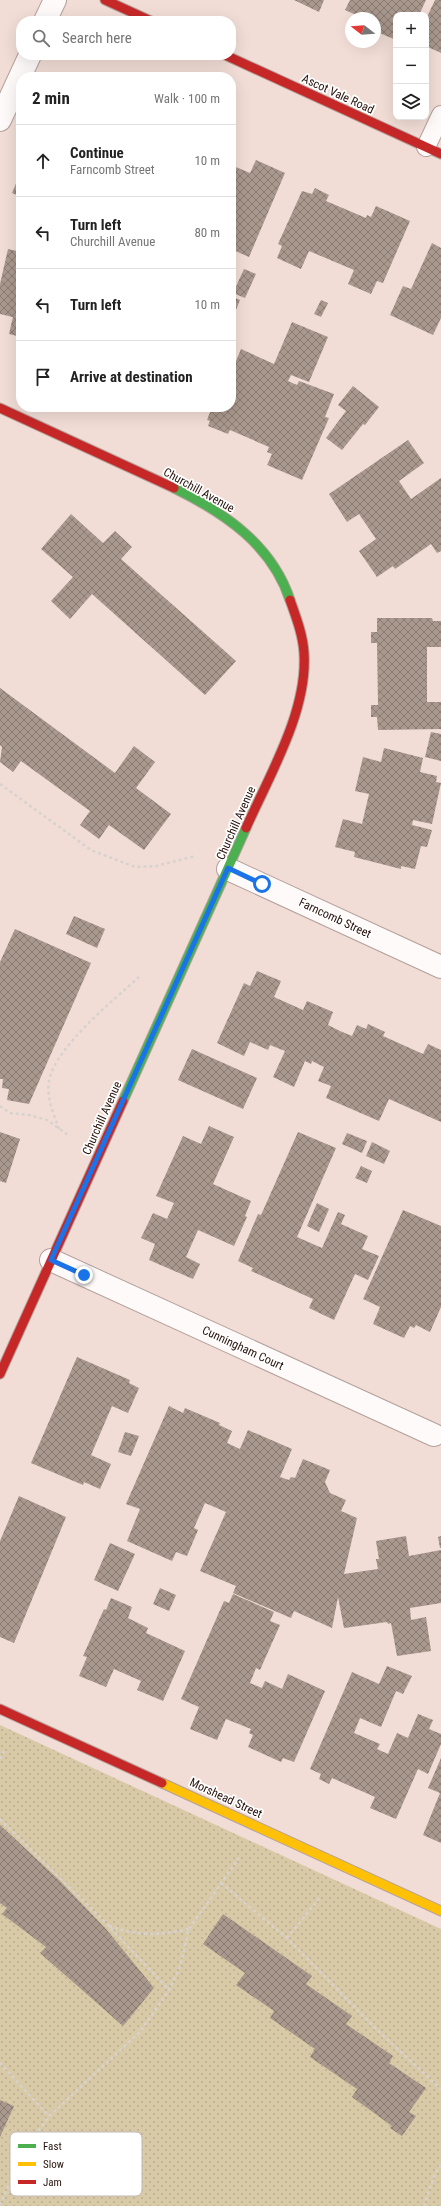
<!DOCTYPE html>
<meta charset="utf-8">
<style>
body{margin:0;font-family:"Roboto Condensed",sans-serif;background:#f2f2f2;color:#222}
.controls{position:absolute;right:12px;top:12px;display:grid;overflow:hidden;border-radius:8px;box-shadow:0 4px 16px #0002}
.controls button{width:36px;height:36px;display:grid;place-items:center;padding:0;border:0;border-bottom:1px solid #e0e0e0;background:#fff;color:#222;font:20px sans-serif}
.compass{position:absolute;left:345px;top:12px;width:36px;height:36px;border-radius:50%;background:#fff;box-shadow:0 4px 16px #0002;rotate:287deg}
.stop{position:absolute;width:12px;height:12px;margin:-9px;border:3px solid #1a73e8;border-radius:50%;background:#fff}
.stop.end{background:#1a73e8;border-color:#fff;box-shadow:0 1px 4px #0008}
.list{margin:0;padding:0;list-style:none}
h2{display:flex;justify-content:space-between;align-items:center;height:52px;margin:0;padding:0 16px;font-size:17px}
h2 small{font-size:13px;font-weight:400;color:#767676}
.list li{display:grid;grid-template-columns:26px 1fr auto;gap:12px;align-items:center;box-sizing:border-box;height:72px;padding:0 16px;border-top:1px solid #e0e0e0}
.list b{display:block;font-size:15px;white-space:nowrap}
.list p{margin:0;font-size:13px;white-space:nowrap;color:#767676}
.list em{font-size:13px;font-style:normal;color:#767676}
.icon{flex:none;width:22px;height:22px;fill:none;stroke:currentColor;stroke-width:2;stroke-linecap:round;stroke-linejoin:round}
.map{position:relative;flex:none;width:441px;height:2206px;overflow:hidden}
.search{position:absolute;background:#fff;box-shadow:0 4px 16px #0002;left:16px;top:16px;width:220px;height:44px;display:flex;align-items:center;gap:10px;box-sizing:border-box;padding:0 14px;border-radius:16px;color:#767676;font-size:15px}
.panel{position:absolute;background:#fff;box-shadow:0 4px 16px #0002;left:16px;top:72px;width:220px;height:340px;border-radius:16px}
.map>svg:first-child{display:block}
</style>
<div class="map">
<svg width="441" height="2206" viewBox="0 0 441 2206">
<defs>
<pattern id="grass-dots" width="8" height="8" patternUnits="userSpaceOnUse"><rect width="8" height="8" fill="#d9caa7"/><path d="M2 2h.1M6 6h.1" fill="none" stroke="#baac8e" stroke-width="1.8" stroke-linecap="round"/></pattern>
<pattern id="building-cross-hatch" width="8" height="8" patternUnits="userSpaceOnUse"><rect width="8" height="8" fill="#a9988d"/><path d="M0 0l8 8M0 8l8-8" fill="none" stroke="#8a7b71"/></pattern>
</defs>
<rect width="100%" height="100%" fill="#f1ddd6"/>
<path fill="url(#grass-dots)" d="M0,1725l441,204v277h-441z"/>
<path fill="url(#building-cross-hatch)" d="M294,0h30l-5,12z
M350,0h76l-7,15h-23v25l-21,-9 2,-7h-2v-6h-12l-18,-8z
M435,0h6v53l-15,-7v-27z
M256,160l29,13 -36,84 -18,-8v-84l19,8z
M21,172v25l-9,-4z
M315,188l14,7 -3,6 40,17 1,-3 4,2 5,-11 34,15 -27,62 -6,-2 -6,13 -23,-10 6,-14 -45,-19 -8,18 -24,-11 5,-12 -4,-2 24,-53 10,3z
M432,243l9,5v70l-8,17 -43,-20 13,-29 8,3z
M8,249l13,3v85l-12,-3 4,-17 -13,-3v-30z
M244,269l12,5 -11,24 -12,-5z
M231,296l9,4 -9,22z
M321,300l7,3 -7,14 -7,-3z
M292,322l36,15 -19,45 -18,-7 -3,6 9,4 2,-4 35,13 -9,23 4,1 -27,62 -35,-15 5,-11 -5,-2 2,-5 -39,-17 -2,4 -20,-8 2,-5 -3,-1 5,-13h19v-34l10,-24 33,15z
M353,386l26,21 -14,18 -2,-1 -21,26 -16,-12 20,-27 -8,-6z
M408,440l16,23 -25,18 12,18 30,-21v73l-4,2 -6,-9 -36,25 -2,-3 -16,11 -18,-26 17,-12 -17,-25 -12,8 -18,-28z
M71,514l32,29 12,-12 17,16 -11,12 115,102 -31,34 -113,-101 -22,25 -19,-18 22,-24 -32,-28z
M377,618h55l1,3h8v26h-14v55h14v27l-63,1 -1,-13h-6v-12h7l-1,-62h-6v-11h6z
M0,688l115,85 19,-27 21,16 -19,26 35,26 -27,36 -35,-25 -10,14 -19,-14 10,-14 -69,-50 -8,11 -13,-10 2,-15 -2,-2z
M431,732l10,2v27l-16,-4z
M384,748l39,10 -3,14 17,4 -1,6 5,1 -9,41 -19,-4 -1,5 20,5 -5,17 -6,-1 -6,23 -14,-3v3l-47,-12 1,-5 -20,-5 8,-28 19,5 7,-30 -14,-3 8,-34 18,5z
M74,916l31,13 -8,19 -31,-14z
M15,929l76,34 -62,141 -22,-4 2,-11 -7,-1 1,-9h-3v-117z
M257,971l24,10 -7,16 29,13 4,-9 26,11 -5,13 12,6 12,5 5,-11 9,4 2,-5 17,8 -2,4 40,18 5,-10 13,6v72l-52,-23 -10,22 -53,-23 5,-12 -13,-5 6,-14 -12,-6 -1,3 -6,-3 -11,26 -21,-10 12,-26 -15,-6 -2,5 -18,-8 -6,14 -27,-13 27,-60 6,3z
M192,1049l65,29 -14,31 -65,-29z
M209,1126l25,11 -21,47 38,17 -6,15 2,1 -13,29 -36,-16 -12,27 14,7 -7,15 -44,-19 6,-16 -14,-6 12,-25 14,6 7,-16 -18,-7 27,-60 18,8z
M0,1132l20,7 -14,44 -6,-2z
M298,1132l38,16 -39,89 25,11 16,-36 7,3 -4,9 27,12 -6,13 17,7 -11,24 -13,-6 -21,46 -25,-12 4,-9 -62,-28 2,-3 -15,-7 20,-47 3,1z
M347,1133l20,8 -5,12 -20,-9z
M372,1142l18,9 -6,13 -18,-8z
M361,1166l11,5 -5,12 -12,-5z
M317,1203l12,6 -10,23 -12,-6z
M403,1210l38,16v81l-11,25 -14,-7 -2,3 -4,-2 -6,12 -31,-14 7,-17 -17,-8z
M77,1357l53,23 -1,3 10,5 -11,25 -16,-7 -21,49 20,9 -11,25 -16,-7 -1,3 -52,-22z
M169,1406l14,7 2,-5 35,15 -1,2 13,6 -5,12 13,6 8,-19 44,19 -12,28 9,3 2,-3 4,1 8,-19 27,11 -5,12 5,11 16,7 -5,11 16,7 -13,56 34,-5 -2,-10h3l-3,-18 30,-5 3,20 32,-6v53l-31,5 1,12 15,-3 5,34 -34,5 -6,-33 -3,1 -1,-2 -43,6 -6,-31 -6,31 -38,-17 -3,7 -58,-25 3,-7 -36,-15 26,-59 -21,-9 -11,25 4,2 -11,26 -11,-4 -4,9 -45,-20 13,-32 -14,-5z
M125,1432l14,4 -8,20 -13,-4z
M19,1496l47,21 -52,126 -14,-6v-96z
M441,1536v12h-1l-2,-11z
M110,1543l25,11 -17,37 -24,-11z
M160,1588l16,7 -7,16 -16,-7z
M233,1594l41,18 -4,9 10,4 -20,45 -4,-2 -6,15 12,5 3,-7 17,8 6,-15 37,17 -31,71 -11,-4 -2,4 -33,-15 5,-12 -4,-2 2,-4 -25,-10 -9,21 -27,-11 9,-22 -18,-8 43,-98 5,2z
M111,1598l21,9 -4,11 20,10 -2,5 39,18 -22,50 -26,-11 4,-9 -27,-12 -8,18 -27,-11 8,-19 -4,-1 21,-47 2,1z
M387,1666l25,10 -9,18 -7,-3 -15,36 -21,-9 -6,15 26,11 -3,5 11,5 9,-21 11,5 10,-24 15,6 -4,9 12,5v10l-13,30 -10,-5 -22,50 -26,-11 5,-11 -43,-19 -3,6 -10,-5 2,-5 -11,-5 42,-97 27,12z
M441,1758v85l-18,-8 17,-42 -12,-5z
M0,1825l59,55 47,49 48,59 -31,38 -83,-73 6,-6 -44,-33 5,-6 -7,-5z
M223,1914l89,62 -6,8 46,32 -6,8 47,32 -4,7 37,25 -17,24 7,4 -14,20 -12,-8 2,-2 -40,-29 5,-8 -47,-32 5,-8 -45,-31 4,-7 -38,-26 9,-12 -42,-29z
M0,2100l14,6 -14,31z"/>
<g fill="none" stroke-linecap="round" stroke-linejoin="round">
<g stroke="#b4a19b" stroke-width="20">
<path id="lane" d="M426,147l15,-32"/>
</g>
<g stroke="#b4a19b" stroke-width="24">
<path id="street" d="M45,21l10,-21
M0,120l30,-65
M228,869l213,98
M51,1260l383,175"/>
</g>
<g stroke="#b4a19b" stroke-width="11">
<path id="fast" d="M174,488c51,25 98,57 116,112
M123,1101l123,-273"/>
</g>
<g stroke="#b4a19b" stroke-width="11">
<path id="slow" d="M162,1783l279,128"/>
</g>
<g stroke="#b4a19b" stroke-width="11">
<path id="jam" d="M105,0l46,21
M225,55l216,99
M0,408l174,80
M246,828c23,-52 62,-117 58,-175 -1,-18 -8,-36 -14,-53
M0,1374l123,-273
M0,1709l162,74"/>
</g>
<path stroke="#d8d2cf" stroke-width="2.5" stroke-dasharray="3 3" stroke-linecap="butt" d="M0,784l91,66 44,17 21,-1 39,-10
M0,1106l10,7 19,2 18,5 21,15
M59,1129c-5,-15 -13,-31 -10,-48 6,-34 65,-81 91,-105
M0,1759l5,-10
M0,1819l108,106 61,65
M221,1883l66,55 87,89 67,62
M109,1926c30,10 49,10 80,3
M287,1938l34,-42
M0,2063l49,53
M0,2205l24,-53 25,-36 91,-84 29,-42 11,-23 9,-38 50,-71
M424,2206l11,-33 6,-8"/>
<use href="#lane" stroke="#fdfaf9" stroke-width="18"/>
<use href="#street" stroke="#fdfaf9" stroke-width="22"/>
<use href="#fast" stroke="#4caf50" stroke-width="9"/>
<use href="#slow" stroke="#ffc107" stroke-width="9"/>
<use href="#jam" stroke="#c62828" stroke-width="9"/>
</g>
<g fill="none" stroke-linecap="round" stroke-linejoin="round">
<path stroke="#1a73e8" stroke-width="5" d="M84,1275l-33,-15 177,-392 34,16"/>
</g>
<g text-anchor="middle" dominant-baseline="central" stroke-width="3.5" stroke-linejoin="round" paint-order="stroke">
<g font-size="12" fill="#27120b" stroke="#fff">
<text transform="translate(338 94) rotate(25)">Ascot Vale Road</text>
<text transform="translate(199 490) rotate(29)">Churchill Avenue</text>
<text transform="translate(236 823) rotate(-66)">Churchill Avenue</text>
<text transform="translate(335 918) rotate(25)">Farncomb Street</text>
<text transform="translate(102 1118) rotate(-66)">Churchill Avenue</text>
<text transform="translate(243 1348) rotate(25)">Cunningham Court</text>
<text transform="translate(226 1798) rotate(25)">Morshead Street</text>
</g>
</g>
<rect x="10" y="2132" width="132" height="64" rx="6" fill="#fff" stroke="#beb8b6" stroke-width="1"/>
<rect x="18" y="2144" width="18" height="4" fill="#4caf50"/>
<rect x="18" y="2162" width="18" height="4" fill="#ffc107"/>
<rect x="18" y="2180" width="18" height="4" fill="#c62828"/>
<g font-size="11" fill="#27120b">
<text x="43" y="2150">Fast</text>
<text x="43" y="2168">Slow</text>
<text x="43" y="2186">Jam</text>
</g>
</svg>
<div class="controls">
<button>+</button>
<button>−</button>
<button><svg class="icon" aria-label="layers" viewBox="0 0 24 24"><path d="M12 4l9 5-9 5-9-5zM3 14l9 5 9-5"/></svg></button>
</div>
<svg class="compass" viewBox="-18 -18 36 36"><path d="M0-13l5 13h-10z" fill="#e53935"/><path d="M0 13l5-13h-10z" fill="#767676"/></svg>
<div class="stop" style="left:262px;top:884px"></div>
<div class="stop end" style="left:84px;top:1275px"></div>
<div class="search"><svg class="icon" aria-label="search" viewBox="0 0 24 24"><circle cx="10" cy="10" r="6"/><path d="M15 15l6 6"/></svg>Search here</div>
<section class="panel">
<h2>2 min<small>Walk · 100 m</small></h2>
<ul class="list">
<li><svg class="icon" aria-label="ahead" viewBox="0 0 24 24"><path d="M12 20V5M6 11l6-6 6 6"/></svg><div><b>Continue</b><p>Farncomb Street</p></div><em>10 m</em></li>
<li><svg class="icon" aria-label="left" viewBox="0 0 24 24"><path d="M17 20v-9H6M10 6l-5 5 5 5"/></svg><div><b>Turn left</b><p>Churchill Avenue</p></div><em>80 m</em></li>
<li><svg class="icon" aria-label="left" viewBox="0 0 24 24"><path d="M17 20v-9H6M10 6l-5 5 5 5"/></svg><div><b>Turn left</b></div><em>10 m</em></li>
<li><svg class="icon" aria-label="arrive" viewBox="0 0 24 24"><path d="M6 21V4h12l-3 4 3 4H6"/></svg><div><b>Arrive at destination</b></div></li>
</ul>
</section>
</div>
